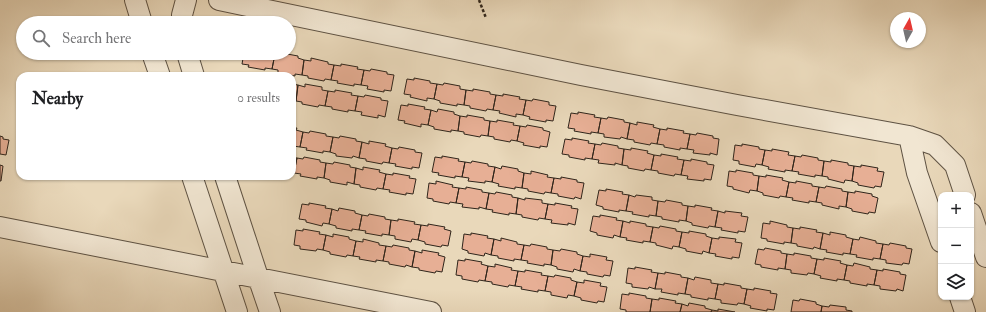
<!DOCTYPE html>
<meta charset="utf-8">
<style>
body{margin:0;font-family:"IM FELL Double Pica",serif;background:#f2f2f2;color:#202124}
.controls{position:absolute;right:12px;bottom:12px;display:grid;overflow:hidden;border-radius:8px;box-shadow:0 1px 3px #0004}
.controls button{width:36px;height:36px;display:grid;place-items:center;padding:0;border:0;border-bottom:1px solid #e0e0e0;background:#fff;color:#202124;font:20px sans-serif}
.compass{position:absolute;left:890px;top:12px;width:36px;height:36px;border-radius:50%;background:#fff;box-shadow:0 1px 3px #0004;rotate:8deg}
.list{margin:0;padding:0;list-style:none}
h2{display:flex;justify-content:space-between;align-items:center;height:52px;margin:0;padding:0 16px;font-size:17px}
h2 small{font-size:13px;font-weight:400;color:#757577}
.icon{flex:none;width:22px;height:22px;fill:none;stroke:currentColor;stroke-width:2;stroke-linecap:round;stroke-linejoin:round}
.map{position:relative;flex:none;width:986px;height:312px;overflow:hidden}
.search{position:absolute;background:#fff;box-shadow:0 1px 3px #0004;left:16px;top:16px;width:280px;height:44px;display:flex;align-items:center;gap:10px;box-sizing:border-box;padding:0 14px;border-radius:22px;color:#757577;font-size:15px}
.panel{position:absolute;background:#fff;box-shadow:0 1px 3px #0004;left:16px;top:72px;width:280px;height:108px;border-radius:12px}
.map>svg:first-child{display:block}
</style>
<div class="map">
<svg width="986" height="312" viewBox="0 0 986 312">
<rect width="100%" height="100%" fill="#e9d8ba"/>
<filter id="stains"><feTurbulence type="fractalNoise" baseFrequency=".005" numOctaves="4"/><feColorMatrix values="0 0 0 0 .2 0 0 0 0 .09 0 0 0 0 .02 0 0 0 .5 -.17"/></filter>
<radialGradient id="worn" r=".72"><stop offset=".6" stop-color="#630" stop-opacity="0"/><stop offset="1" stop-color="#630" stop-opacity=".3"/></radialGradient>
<path fill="#e7af95" stroke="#2f251b" d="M244,53h25l6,1 -3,15 -7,-1v2l-17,-3 1,-2 -7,-1z
M282,53l16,3v2l6,2 -2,15 -7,-1v2l-17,-3v-3l-6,-1 3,-15 6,1z
M311,58l17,4v2l6,1 -3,15 -6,-1 -1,2 -16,-3v-2l-6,-1 2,-15 7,1z
M341,64l17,3 -1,2 7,1 -3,15 -7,-1v2l-17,-3 1,-2 -7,-1 3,-15 7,1z
M371,69l16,3v2l7,1 -3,16 -7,-1v2l-17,-3 1,-3 -7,-1 3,-15 6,1z
M414,78l16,3v2l7,1 -3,15 -7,-1v3l-17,-4 1,-2 -7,-1 3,-15 7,1z
M444,83l16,3v3l6,1 -2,15 -7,-1v2l-17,-3v-2l-6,-2 3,-15 6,1z
M292,84l6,1 -2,16 -4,-1z
M305,84l17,3v3l6,1 -3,15 -6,-1 -1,2 -16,-3v-2l-6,-1 2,-16 7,2z
M473,89l17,3v2l6,1 -3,15 -6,-1 -1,2 -16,-3v-2l-6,-1 2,-15 7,1z
M335,90l17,3 -1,2 7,1 -3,15 -7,-1v2l-16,-3v-2l-7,-1 3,-15 7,1z
M503,94l17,3 -1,2 7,1 -3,15 -7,-1v3l-17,-4 1,-2 -7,-1 3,-15 7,1z
M365,95l16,3v2l7,1 -3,16 -7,-2v3l-17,-3 1,-3 -7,-1 3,-15 6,1z
M533,99l16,3v3l7,1 -3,15 -7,-1v2l-17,-3 1,-2 -7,-2 3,-15 6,1z
M408,104l17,3 -1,2 7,1 -3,15 -7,-1v3l-17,-4 1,-2 -7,-1 3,-15 7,1z
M438,109l16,3v2l6,2 -2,15 -7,-1v2l-17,-3v-2l-6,-2 3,-15 6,2z
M578,112l17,3 -1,2 7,1 -3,15 -7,-1v2l-17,-3 1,-2 -7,-1 3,-15 7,1z
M467,115l17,3v2l6,1 -2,15 -7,-1 -1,2 -16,-3v-2l-6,-1 2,-15 7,1z
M608,117l16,3v2l6,1 -3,16 -6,-2 -1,2 -16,-2v-3l-6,-1 3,-15 6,1z
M497,120l17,3 -1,2 7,1 -3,15 -6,-1 -1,2 -16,-3v-2l-6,-1 2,-15 7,1z
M637,122l17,3 -1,2 7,2 -3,15 -6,-1 -1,2 -16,-3v-2l-7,-1 3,-16 7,2z
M527,125l16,3v2l7,2 -3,15 -7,-1v2l-17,-3 1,-2 -7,-2 3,-15 6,1z
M292,128h5l-1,2 7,2 -3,15 -7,-1v2h-1z
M667,128l17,3 -1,2 7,1 -3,15 -7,-1v2l-16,-3v-2l-7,-1 3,-15 7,1z
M310,131l16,3v2l7,1 -3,15 -7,-1v2l-17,-3 1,-2 -7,-1 3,-15 6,1z
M697,133l16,3v2l6,1 -2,16 -7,-2v2l-17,-2 1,-3 -7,-1 3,-15 6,1z
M0,136l3,1v2l6,1 -3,15 -6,-1z
M340,136l16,3v2l6,1 -3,16 -6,-2 -1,2 -16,-2v-2l-6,-2 3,-15 6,1z
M572,138l17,3 -1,2 7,1 -3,15 -7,-1v2l-16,-3v-2l-7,-1 3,-15 7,1z
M369,141l17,3 -1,2 7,2 -3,15 -6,-1 -1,2 -16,-3v-2l-7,-1 3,-16 7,2z
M602,143l16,3v2l6,1 -2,16 -7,-2v2l-17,-2 1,-3 -7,-1 3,-15 6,1z
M742,144l17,3v2l6,1 -3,15 -6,-1 -1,3 -16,-3v-3l-6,-1 2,-15 7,1z
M399,147l16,3v2l7,1 -3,15 -7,-1v2l-17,-3 1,-2 -7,-1 3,-15 6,1z
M631,148l17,3 -1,2 7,2 -3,15 -6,-1 -1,2 -16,-3v-2l-6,-1 2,-16 7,1z
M772,149l17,3 -1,3 7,1 -3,15 -7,-1v2l-17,-3 1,-2 -7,-2 3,-15 7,1z
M661,154l17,3 -1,2 7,1 -3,15 -6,-1 -1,2 -16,-3v-2l-7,-1 3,-15 7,1z
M802,155l16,3v2l6,1 -2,15 -7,-1v2l-17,-3 1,-2 -7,-1 3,-15 6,1z
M442,156l17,3 -1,2 7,1 -3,15 -7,-1v2l-17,-3 1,-2 -7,-1 3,-15 7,1z
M292,157l5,1 -3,15 -2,-1z
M304,157l16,3v2l6,1 -2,15 -7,-1v2l-17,-3 1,-2 -7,-1 3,-15 6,1z
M691,159l16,3v2l7,1 -3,15 -7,-1v2l-17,-2 1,-3 -7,-1 3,-15 7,1z
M831,160l17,3v2l6,1 -2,15 -7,-1 -1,3 -16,-4v-2l-6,-1 2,-15 7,1z
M472,161l16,3v2l7,1 -3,15 -7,-1v2l-17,-2 1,-3 -7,-1 3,-15 6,1z
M334,162l16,3v2l6,1 -2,16 -7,-2v3l-17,-3v-2l-6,-2 2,-15 7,1z
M0,165l3,1 -2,15h-1z
M861,165l17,3 -1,3 7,1 -3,15 -6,-1 -1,2 -16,-3v-2l-6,-2 2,-15 7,1z
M502,166l16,3v2l6,2 -2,15 -7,-1v2l-17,-3 1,-2 -7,-2 3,-15 6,2z
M363,167l17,3 -1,2 7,2 -3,15 -6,-1 -1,2 -16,-3v-2l-6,-1 2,-16 7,2z
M736,170l17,3v2l6,1 -2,15 -7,-1 -1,3 -16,-4v-2l-6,-1 2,-15 7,1z
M531,171l17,4 -1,2 7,1 -3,15 -6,-1 -1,2 -16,-3v-2l-6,-1 2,-15 7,1z
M393,173l17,3 -1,2 7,1 -3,15 -7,-1v2l-17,-3 1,-2 -7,-1 3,-15 7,1z
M766,175l17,3 -1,2 7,2 -3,15 -6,-1 -1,2 -16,-3v-2l-6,-2 2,-15 7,1z
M561,177l16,3v2l7,1 -3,16 -6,-2 -1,2 -16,-3v-2l-7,-1 3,-15 7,1z
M436,181l17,4 -1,2 7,1 -3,15 -6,-1 -1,2 -16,-3v-2l-6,-1 2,-15 7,1z
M796,181l16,3v2l7,1 -3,15 -7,-1v2l-17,-3 1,-2 -7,-1 3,-15 7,1z
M826,186l16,3v2l6,1 -2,15 -7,-1v3l-17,-4v-2l-6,-1 3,-15 6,1z
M466,187l16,3v2l7,1 -3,16 -7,-2v2l-17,-2 1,-3 -7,-1 3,-15 7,1z
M606,189l17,3 -1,2 7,1 -3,16 -7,-1v2l-16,-3v-2l-7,-2 3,-15 7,1z
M855,191l17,3v2l6,2 -3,15 -6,-1 -1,2 -16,-3v-2l-6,-2 2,-15 7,1z
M496,192l16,3v2l6,1 -2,16 -7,-1v2l-17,-3 1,-2 -7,-1 3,-16 6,1z
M629,195l6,2 1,-2 16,2v3l6,1 -2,15 -7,-1v2l-17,-3 1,-2 -7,-1z
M518,198l7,2v-2l17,2v3l6,1 -3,15 -6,-1 -1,2 -16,-3v-2l-6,-1z
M666,200l16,3v2l6,1 -2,15 -7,-1v2l-17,-3v-2l-6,-1 2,-15 7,1z
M309,203l17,3 -1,2 7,1 -3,15 -6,-1 -1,3 -16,-4v-2l-7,-1 3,-15 7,1z
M555,203l17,3 -1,2 7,1 -3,16 -7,-2v2l-17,-2 1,-3 -7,-1 3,-15 7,1z
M695,205l17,3 -1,2 7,1 -3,16 -6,-1 -1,2 -16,-3v-2l-6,-2 2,-15 7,1z
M339,208l16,3v2l7,2 -3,15 -7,-1v2l-16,-3v-2l-7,-2 3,-15 6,2z
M718,211l7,2v-2l17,2 -1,3 7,1 -3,15 -7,-1v2l-17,-3 1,-2 -7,-1z
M369,214l16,3v2l6,1 -2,15 -7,-1v2l-17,-3 1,-2 -7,-1 3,-15 6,1z
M600,215l17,3 -1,2 7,1 -3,16 -6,-2 -1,3 -16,-3v-2l-7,-2 3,-15 7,1z
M398,219l17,3 -1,2 7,1 -3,15 -6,-1 -1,3 -16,-3v-3l-6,-1 2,-15 7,1z
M623,221l7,2v-2l16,3v2l7,1 -3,15 -7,-1v2l-17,-3 1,-2 -7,-1z
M770,221l17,4v2l6,1 -2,15 -7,-1v2l-17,-3v-2l-6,-1 2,-15 7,1z
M428,224l17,3 -1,2 7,2 -3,15 -6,-1 -1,2 -16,-3v-2l-7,-2 3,-15 7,1z
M660,226l16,3v2l6,1 -3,15 -6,-1 -1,3 -16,-4v-2l-6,-1 3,-15 6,1z
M800,227l17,3 -1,2 7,1 -3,16 -6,-2 -1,2 -16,-3v-2l-6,-1 2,-15 7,1z
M303,229l17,3 -1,2 7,1 -3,15 -6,-1 -1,2 -16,-2v-3l-6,-1 2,-15 7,1z
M689,231l17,3v2l6,2 -3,15 -6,-2 -1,3 -16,-3v-2l-7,-2 3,-15 7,1z
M830,232l16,3v2l7,2 -3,15 -7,-1v2l-17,-3 1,-2 -7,-1 3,-16 7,2z
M471,233l17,3 -1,2 7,1 -3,16 -6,-2 -1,3 -16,-3v-2l-6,-2 2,-15 7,1z
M333,234l16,3v2l7,2 -3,15 -6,-1 -1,2 -16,-3v-2l-7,-2 3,-15 7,2z
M719,237l17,2 -1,3 7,1 -3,15 -7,-1v2l-17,-3 1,-2 -7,-1 3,-15 7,1z
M860,237l16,4v2l7,1 -3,15 -7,-1v2l-17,-3 1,-2 -7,-1 3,-15 6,1z
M501,238l16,4v2l7,1 -3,15 -7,-1v2l-16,-3v-2l-7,-1 3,-16 7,2z
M363,239l16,4v2l7,1 -3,15 -7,-1v2l-17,-3 1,-2 -7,-1 3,-15 7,1z
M890,243l16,3v2l6,1 -3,15 -6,-1 -1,2 -16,-2v-3l-6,-1 3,-15 6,1z
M531,244l16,3v2l6,1 -2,15 -7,-1v2l-17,-3 1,-2 -7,-1 3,-15 6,1z
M393,245l16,3v2l6,1 -3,16 -6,-2 -1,2 -16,-3v-2l-6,-1 3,-15 6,1z
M765,248l16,3v2l6,1 -2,15 -7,-1v2l-17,-3v-2l-6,-1 3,-15 6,1z
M561,249l16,3v2l6,2 -3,15 -6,-2 -1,3 -16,-3v-2l-6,-2 2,-15 7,1z
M422,250l17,3 -1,2 7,2 -3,15 -6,-1 -1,2 -16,-3v-2l-7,-1 3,-16 7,2z
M794,253l17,3v2l6,1 -3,15 -6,-1 -1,2 -16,-2v-3l-6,-1 2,-15 7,1z
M590,254l17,3 -1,3 7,1 -3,15 -6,-1 -1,2 -16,-3v-2l-7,-1 3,-15 7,1z
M824,258l17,3 -1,2 7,2 -3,15 -7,-1v2l-17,-3 1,-2 -7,-2 3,-15 7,1z
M465,259l17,3 -1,2 7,2 -3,15 -6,-1 -1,2 -16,-3v-3l-6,-1 2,-15 7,1z
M854,263l16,4v2l7,1 -3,15 -7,-1v2l-17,-3v-2l-6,-1 3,-15 6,1z
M495,264l17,4 -1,2 7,1 -3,15 -6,-1 -1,2 -16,-3v-2l-7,-1 3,-15 7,1z
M635,267l17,3 -1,2 7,1 -3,16 -6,-2 -1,2 -16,-2v-3l-6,-1 2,-15 7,1z
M883,269l17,3v2l6,1 -3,16 -6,-2 -1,2 -16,-2v-3l-6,-1 3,-15 6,1z
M525,270l17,3 -1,2 7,1 -3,15 -7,-1v2l-17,-3 1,-2 -7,-1 3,-15 7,1z
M665,272l16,3v2l7,1 -3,16 -7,-1v2l-17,-3 1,-3h-7l3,-16 7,1z
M555,275l16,3v2l6,2 -3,14 -6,-1 -1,3 -16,-3v-3l-6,-1 3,-15 6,1z
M695,277l16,3v3l7,1 -3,15 -7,-1v2l-17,-3v-2l-6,-1 3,-16 6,2z
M584,280l17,3 -1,3 7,1 -3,15 -6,-1 -1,2 -16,-3v-2l-7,-2 3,-14 7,1z
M724,283l17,3v2l6,1 -3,15 -6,-1 -1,2 -16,-2v-3l-6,-1 3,-15 6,1z
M754,288l17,3 -1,2 7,1 -3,16 -7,-1v2l-17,-3 1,-2 -7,-2 3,-15 7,1z
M629,293l17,3v2l6,1 -2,13h-24v-2l-6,-1 2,-15 7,1z
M659,298l17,3 -1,2 7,1 -2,8h-30l2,-13 7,1z
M800,299l16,3v2l6,2 -1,6h-30l2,-12 6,1z
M689,303l16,3v2l7,2 -1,2h-31l2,-8 6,2z
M830,305l16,2v3l6,1v1h-31l1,-6 7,1z
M718,309l17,3h-24l1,-2 6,1z"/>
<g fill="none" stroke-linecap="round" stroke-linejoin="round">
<g stroke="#5e5243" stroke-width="22">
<path id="minor" d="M135,0l7,23
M219,0l362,75 156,30 172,31 26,9 20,20 10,30
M182,23v-8l4,-15
M152,53l8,23
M187,53l7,23
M909,136l8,37 24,69
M192,176l45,136
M225,176l33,101 12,35
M971,213l15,44
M0,227l431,85
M960,297l5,15"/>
</g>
<path stroke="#2f251b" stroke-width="2.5" stroke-dasharray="3 2" stroke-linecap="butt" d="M479,0l7,18"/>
<use href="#minor" stroke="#f1e6d2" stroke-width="20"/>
</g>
<rect width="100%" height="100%" filter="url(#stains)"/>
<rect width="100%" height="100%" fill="url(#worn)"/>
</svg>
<div class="controls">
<button>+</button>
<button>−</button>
<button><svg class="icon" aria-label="layers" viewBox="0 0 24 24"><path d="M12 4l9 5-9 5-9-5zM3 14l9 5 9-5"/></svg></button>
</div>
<svg class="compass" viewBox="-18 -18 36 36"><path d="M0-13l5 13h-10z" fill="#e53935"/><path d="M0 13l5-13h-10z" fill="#757577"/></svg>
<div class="search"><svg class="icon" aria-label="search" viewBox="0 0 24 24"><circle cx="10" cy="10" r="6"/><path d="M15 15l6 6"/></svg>Search here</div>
<section class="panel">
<h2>Nearby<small>0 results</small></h2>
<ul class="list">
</ul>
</section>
</div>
